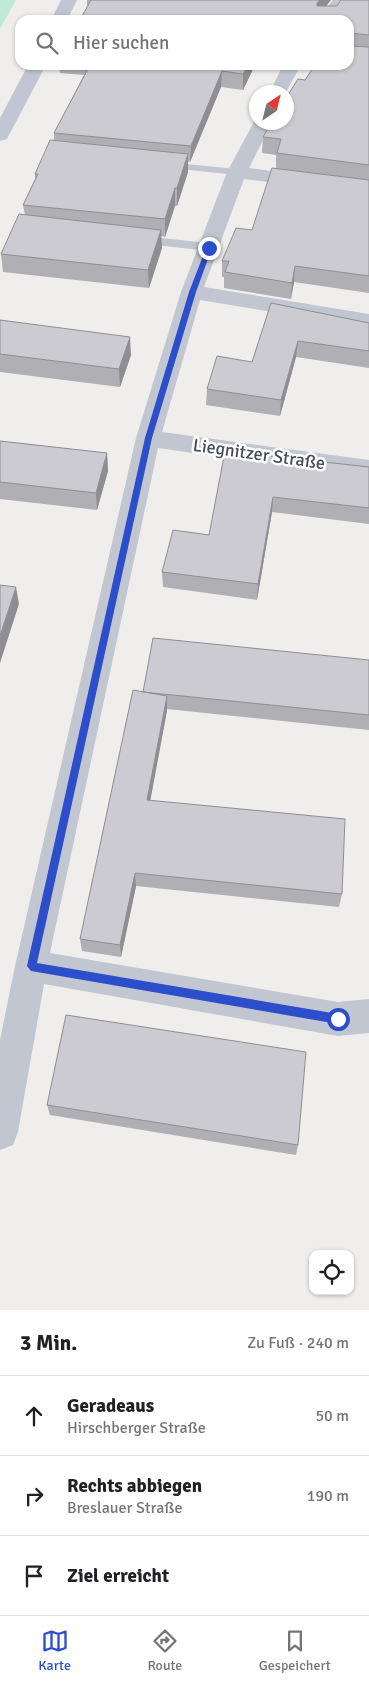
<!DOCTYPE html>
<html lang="de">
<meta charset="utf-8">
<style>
body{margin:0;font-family:Signika,sans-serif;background:#f2f2f2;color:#202124}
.controls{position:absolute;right:15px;bottom:15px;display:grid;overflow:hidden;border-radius:10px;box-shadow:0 1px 4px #0004}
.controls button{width:45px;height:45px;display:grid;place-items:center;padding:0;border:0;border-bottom:1px solid #e0e0e0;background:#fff;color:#202124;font:25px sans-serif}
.compass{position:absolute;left:249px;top:85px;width:45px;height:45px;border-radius:50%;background:#fff;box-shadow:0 1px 4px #0004;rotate:35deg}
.stop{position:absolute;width:15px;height:15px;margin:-11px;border:4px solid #2c4eca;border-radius:50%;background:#fff}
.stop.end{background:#2c4eca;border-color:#fff;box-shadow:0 1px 5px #0008}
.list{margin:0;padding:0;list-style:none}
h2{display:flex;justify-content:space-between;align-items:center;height:65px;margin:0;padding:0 20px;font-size:21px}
h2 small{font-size:16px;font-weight:400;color:#757577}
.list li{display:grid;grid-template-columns:32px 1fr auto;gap:15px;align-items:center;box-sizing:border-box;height:80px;padding:0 20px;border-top:1px solid #e0e0e0}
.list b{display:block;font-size:19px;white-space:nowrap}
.list p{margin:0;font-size:16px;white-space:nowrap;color:#757577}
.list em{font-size:16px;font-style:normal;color:#757577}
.icon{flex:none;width:28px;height:28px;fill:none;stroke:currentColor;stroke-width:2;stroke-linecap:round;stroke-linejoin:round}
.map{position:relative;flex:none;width:369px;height:1310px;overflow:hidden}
.search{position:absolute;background:#fff;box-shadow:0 1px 4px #0004;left:15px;right:15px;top:15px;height:55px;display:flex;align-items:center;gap:12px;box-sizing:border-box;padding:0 18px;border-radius:15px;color:#757577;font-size:19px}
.sheet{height:305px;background:#fff}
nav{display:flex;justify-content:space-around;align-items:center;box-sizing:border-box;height:70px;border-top:1px solid #e0e0e0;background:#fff;font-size:14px;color:#757577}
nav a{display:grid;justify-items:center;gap:2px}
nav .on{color:#2c4eca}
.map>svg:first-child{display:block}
</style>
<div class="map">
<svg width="369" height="1310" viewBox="0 0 369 1310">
<rect width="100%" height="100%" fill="#efeeed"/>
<path fill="#c0e9d9" d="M0,0h16l-16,29z"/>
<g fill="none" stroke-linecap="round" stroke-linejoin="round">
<path fill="#c2c6d1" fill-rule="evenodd" d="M165,162l72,7 6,3 -6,3 -76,-8 -2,-2z
M141,236l68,7 6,4 -6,4 -72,-8 -2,-3 2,-3z"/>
<path fill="#c2c6d1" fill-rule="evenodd" d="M333,0h16l-15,20h-17z
M60,14l17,3 2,3 -27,-1 2,-3z
M283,65h18l-15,27h-16z
M256,118v4h16l-23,46 120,15v12l-125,-16 -40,108 165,27v14l-169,-28 -38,132 207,28v18l-211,-30 -108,505 288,49 31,-3v34l-31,3 -294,-52 -26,148 -5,13 -13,5v-110l15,-74 121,-528 45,-146 46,-120z"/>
<path fill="#c2c6d4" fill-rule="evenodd" d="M61,0h16l-10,20h-16z
M28,65h18l-37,70 -2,4 -7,2v-23z"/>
</g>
<path fill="#afafb4" d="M87,0h244l-5,6h11l32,-6v293l-75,-11 -3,17 -67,-11v-11h-2v-16l30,-31 24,-61v-14l-14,-2 1,-16 86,-117h-269l7,-13z
M59,65h196l-12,25 -22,-3 -31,75h-2v10l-11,34h-2l-10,31 -4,-1 1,12 -13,40 -146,-16 -2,-18 24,-39 -2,-10 12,-26v-5l19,-33v-8l30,-58 -24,-2z
M271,303l98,20v45l-73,-11 -16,59 -74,-11 1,-16 45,-27z
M0,320l131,35 -11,32 -120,-15z
M0,441l107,12 1,18 -11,39 -97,-11z
M225,451l144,16v57l-97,-12 -15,88 -94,-13 -1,-15 47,-37z
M369,660v70l-202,-21 -17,91 192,94 -3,13 -203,-21 -15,71 -39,-6 -2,-12 63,-247z
M47,1105l251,40 -2,10 -246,-40z"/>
<path fill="#8e8e92" d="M320,0h11l-15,19 1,-16z
M248,65h7l-12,25v-16z
M222,71l-1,16 -31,75 1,-16z
M188,154v18l-11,34v-18z
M175,188v18l-10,31v-18z
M161,230l1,18 -13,40 -1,-18z
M295,266l-1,16 -3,17 1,-16z
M130,337l1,18 -11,32 -1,-18z
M298,341l-2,16 -16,59 1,-16z
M107,453l1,18 -11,39 -1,-17z
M273,497l-1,15 -15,88 1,-16z
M16,587l3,17 -19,59v-27z
M167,696v15l-19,102 -1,-13z
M135,873l1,13 -15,71 -1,-12z"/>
<path fill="#cbcbd1" stroke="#8e8e92" d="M91,0h229l-3,3v3h20l4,-6h28v35l-20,-2v13l20,1v118l-92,-12 4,-14 -18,-2 9,-15h14v-24l12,-19 7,1 10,-15h34v-45h-65l-12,-1 -1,1h-191z
M90,65h158l-5,9 -21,-3 -31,75 -137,-13z
M50,140l138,14 -11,34h-2l-10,31 -142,-14 15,-31h-3z
M272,168l97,12v96l-74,-10 -3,17 -67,-11 4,-11h-7l14,-33 16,2z
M19,214l142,16 -13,40 -147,-16z
M271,303l98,20v28l-71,-10 -17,59 -74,-11 10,-33 35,6z
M0,320l130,17 -11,32 -119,-15z
M0,441l107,12 -11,40 -96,-11z
M225,451l144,16v41l-96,-11 -15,87 -96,-12 11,-42 36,5z
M0,585l16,2 -16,49z
M153,638l216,22v55l-226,-23z
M133,690l34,6 -20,104 198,19 -3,75 -207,-21 -15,72 -40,-6z
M66,1015l240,37 -8,93 -251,-40z"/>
<path fill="#2c4eca" d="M209,246l3,2 -16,44 -44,146 -115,525 301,51 5,5 -5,5 -307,-53 -4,-5 118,-528 44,-146 17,-44z"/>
<g text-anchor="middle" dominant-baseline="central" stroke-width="5" stroke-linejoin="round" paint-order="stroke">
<g font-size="18" fill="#474c58" stroke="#fff">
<text transform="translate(259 454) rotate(8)">Liegnitzer Straße</text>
</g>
</g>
</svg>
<div class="controls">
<button><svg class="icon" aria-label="locate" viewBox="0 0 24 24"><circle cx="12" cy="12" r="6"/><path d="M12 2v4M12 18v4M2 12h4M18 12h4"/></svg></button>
</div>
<svg class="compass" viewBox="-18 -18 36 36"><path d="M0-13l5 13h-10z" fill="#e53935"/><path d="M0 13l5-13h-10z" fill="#757577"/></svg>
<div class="stop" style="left:338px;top:1019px"></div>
<div class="stop end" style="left:209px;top:248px"></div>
<div class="search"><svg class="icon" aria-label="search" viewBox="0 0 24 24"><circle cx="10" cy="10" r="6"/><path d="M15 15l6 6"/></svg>Hier suchen</div>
</div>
<section class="sheet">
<h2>3 Min.<small>Zu Fuß · 240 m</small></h2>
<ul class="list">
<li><svg class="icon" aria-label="ahead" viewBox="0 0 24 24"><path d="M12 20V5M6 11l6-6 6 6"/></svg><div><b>Geradeaus</b><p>Hirschberger Straße</p></div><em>50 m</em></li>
<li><svg class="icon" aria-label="right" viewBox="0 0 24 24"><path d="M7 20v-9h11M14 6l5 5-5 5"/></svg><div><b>Rechts abbiegen</b><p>Breslauer Straße</p></div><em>190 m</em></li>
<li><svg class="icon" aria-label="arrive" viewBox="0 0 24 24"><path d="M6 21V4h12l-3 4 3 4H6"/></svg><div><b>Ziel erreicht</b></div></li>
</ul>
</section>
<nav>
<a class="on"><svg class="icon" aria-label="map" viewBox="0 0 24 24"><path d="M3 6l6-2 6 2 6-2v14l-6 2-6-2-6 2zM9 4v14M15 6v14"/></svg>Karte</a>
<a><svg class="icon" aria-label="directions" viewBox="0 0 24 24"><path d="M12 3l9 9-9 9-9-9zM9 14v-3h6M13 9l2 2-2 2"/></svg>Route</a>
<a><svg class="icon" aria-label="saved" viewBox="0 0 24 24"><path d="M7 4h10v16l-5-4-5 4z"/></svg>Gespeichert</a>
</nav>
